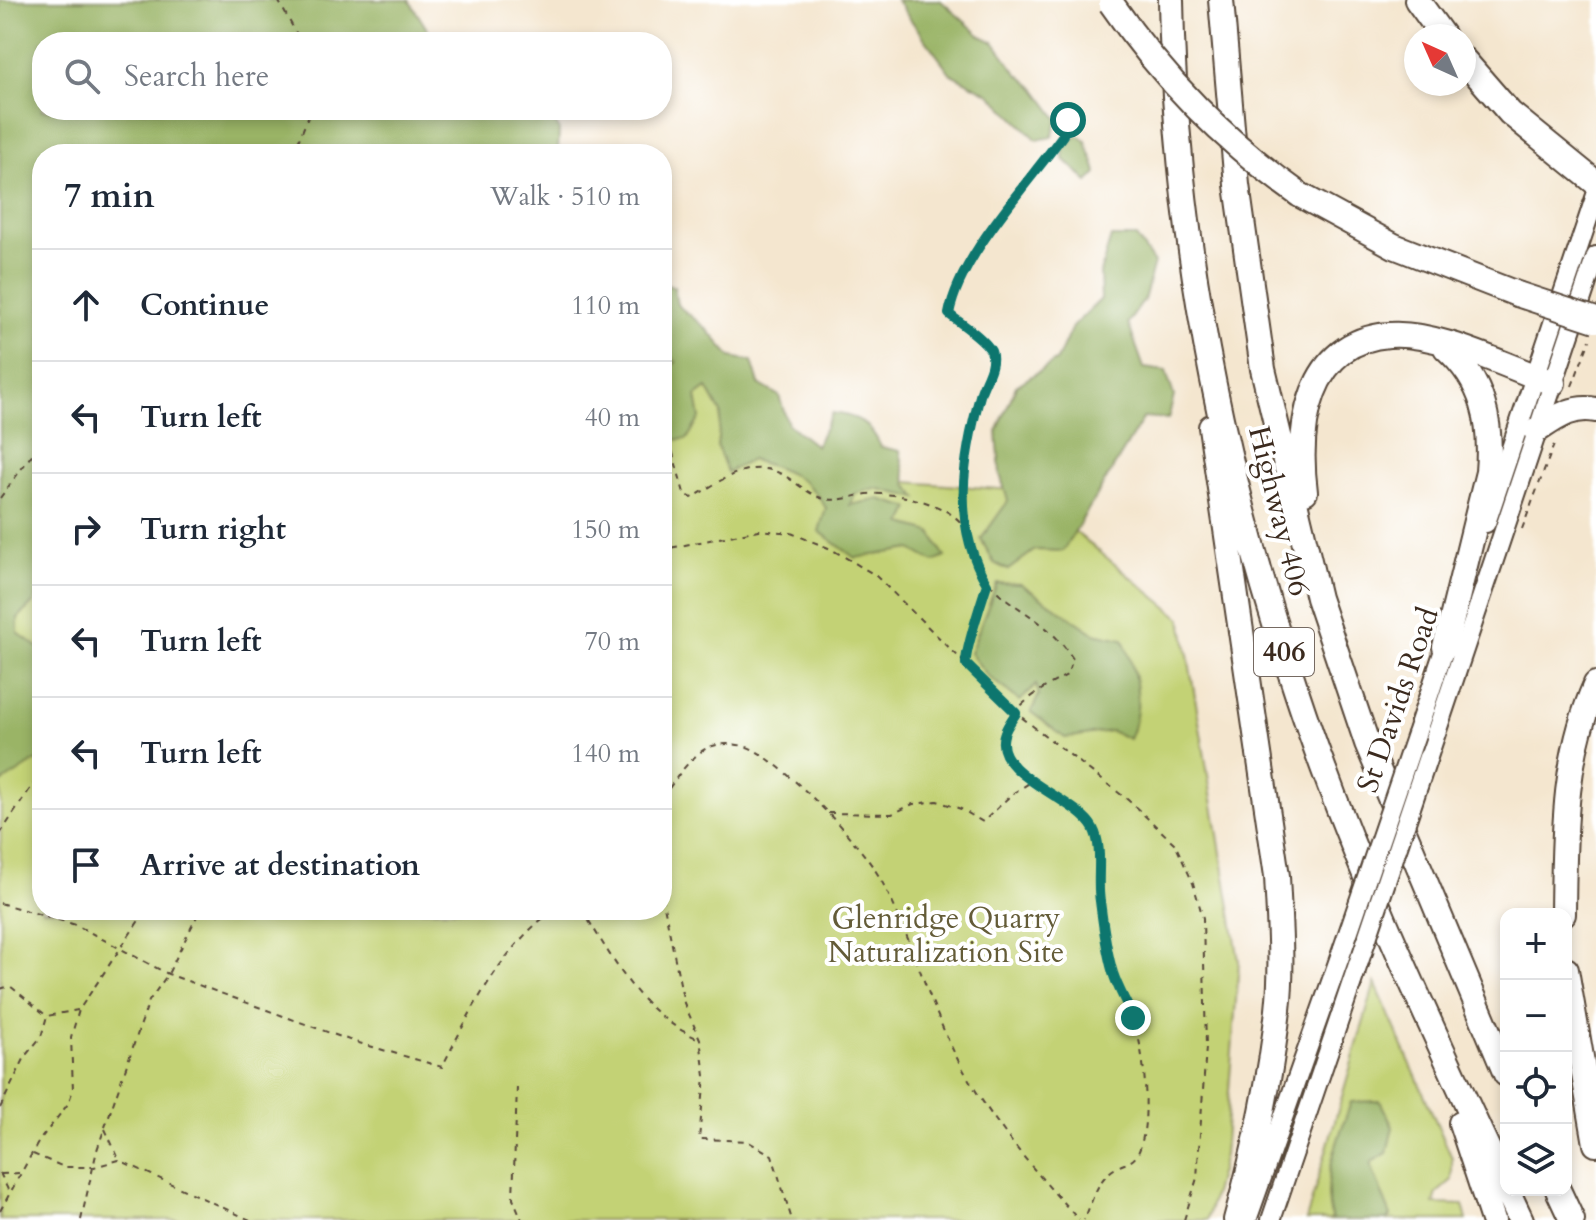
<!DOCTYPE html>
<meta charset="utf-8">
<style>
body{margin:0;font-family:Cardo,serif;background:#f2f2f3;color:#1f2937}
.controls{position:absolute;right:24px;bottom:24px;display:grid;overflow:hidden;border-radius:16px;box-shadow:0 4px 12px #0003}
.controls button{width:72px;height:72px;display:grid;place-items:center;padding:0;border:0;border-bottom:2px solid #e0e1e3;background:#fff;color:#1f2937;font:40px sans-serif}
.compass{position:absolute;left:1404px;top:24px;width:72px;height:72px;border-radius:50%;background:#fff;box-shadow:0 4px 12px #0003;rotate:315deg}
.stop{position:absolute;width:24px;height:24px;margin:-18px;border:6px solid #0f766e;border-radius:50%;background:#fff}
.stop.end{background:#0f766e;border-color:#fff;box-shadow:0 2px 8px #0008}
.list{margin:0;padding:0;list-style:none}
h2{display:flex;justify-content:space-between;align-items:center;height:104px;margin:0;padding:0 32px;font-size:34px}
h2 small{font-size:26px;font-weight:400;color:#747a83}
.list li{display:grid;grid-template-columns:52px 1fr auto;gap:24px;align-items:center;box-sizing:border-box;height:112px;padding:0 32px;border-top:2px solid #e0e1e3}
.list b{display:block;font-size:30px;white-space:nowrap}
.list em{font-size:26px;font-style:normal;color:#747a83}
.icon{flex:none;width:44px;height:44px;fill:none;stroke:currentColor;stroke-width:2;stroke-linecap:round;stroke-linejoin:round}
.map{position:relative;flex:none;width:1596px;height:1220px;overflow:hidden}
.search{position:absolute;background:#fff;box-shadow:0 4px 12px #0003;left:32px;top:32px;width:640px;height:88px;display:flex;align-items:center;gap:20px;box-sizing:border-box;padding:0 28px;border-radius:32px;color:#747a83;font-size:30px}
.panel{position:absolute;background:#fff;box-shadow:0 4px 12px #0003;left:32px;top:144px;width:640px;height:776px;border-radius:32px}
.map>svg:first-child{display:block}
</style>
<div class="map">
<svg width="1596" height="1220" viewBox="0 0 1596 1220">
<rect width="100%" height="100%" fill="#fff"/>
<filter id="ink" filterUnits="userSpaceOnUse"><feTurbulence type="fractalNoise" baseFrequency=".0125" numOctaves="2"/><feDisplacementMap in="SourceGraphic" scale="16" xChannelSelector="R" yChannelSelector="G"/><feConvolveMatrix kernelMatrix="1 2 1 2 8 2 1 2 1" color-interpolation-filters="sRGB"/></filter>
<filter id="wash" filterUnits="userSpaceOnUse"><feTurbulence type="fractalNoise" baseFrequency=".006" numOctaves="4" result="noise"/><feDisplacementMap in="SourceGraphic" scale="32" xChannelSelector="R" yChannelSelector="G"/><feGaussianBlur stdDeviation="1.8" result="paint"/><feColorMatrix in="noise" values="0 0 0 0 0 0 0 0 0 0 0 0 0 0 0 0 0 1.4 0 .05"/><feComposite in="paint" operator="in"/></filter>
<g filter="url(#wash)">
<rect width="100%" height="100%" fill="#f4e6cf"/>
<path fill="#c3d274" stroke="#7f7e49" stroke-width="2" d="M662,317l165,159 198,15 157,128 57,342 -15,194 -17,65h-1207l1,-593 41,-65v348h620z
M1375,983l77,175v22l-15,13 -3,11 29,1 4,15h-161z"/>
<path fill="#9ab466" stroke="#6a6f42" stroke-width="2" d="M0,0h409l26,42h-393v68h502l15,18 -1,26h-516v431l-8,17 -16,16v15l24,17v107l-42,27z
M896,0h44l41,36 14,7 22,30 18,15 23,31 -6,18 -15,3 -47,-46 -39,-20z
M1078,135l8,6c2,12 9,20 11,32l-9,9 -25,-24 1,-11z
M1111,237h25l18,26 -10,37 -16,23 16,45 22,3 8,25 -6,23 -24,-2 -81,134 -28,-1 -27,20 -14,-7 -13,-24 27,-38 -8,-27 -3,-42 19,-46 41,-26 15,-33 29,-28 -1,-26z
M662,284l12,3 3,18 29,23 25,29 21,4 7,23 20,12 9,28 28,22 16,-33c27,3 38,10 49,34l19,4 7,34 11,13 -43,-10 -21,6 -4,11 29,-6 31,9 -7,16 28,8 14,25 -11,5 -23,-13 -56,9 -36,-27 7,-23c-17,-30 -43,-40 -75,-48l-24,12 -10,-26 4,-33 -14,-25 -11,8 4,22 -13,21 -23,1 -2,-67 14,-11 -14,-16z
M997,583l24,1 73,49 29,6c13,35 22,65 6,100l-18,-8 -46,7 -34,-26 8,-17 -3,-10 -16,16 -32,-25 -18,-23z
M1380,1101l13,26 -6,26 -17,10 21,53 -4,4h-55c-12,-41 6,-79 19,-118z"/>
</g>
<g filter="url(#ink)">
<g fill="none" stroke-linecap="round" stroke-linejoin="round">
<g stroke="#574639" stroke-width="22">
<path id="secondary" d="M1486,523l110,-328
M1416,734l32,-96
M1428,757l168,-501
M1247,1220l96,-272
M1271,1220l97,-285"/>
</g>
<g stroke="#574639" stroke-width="28">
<path id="highway" d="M1171,0c4,236 51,469 126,693 56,170 134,333 209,495
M1221,0l16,185 26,184 55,229 49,145 139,331
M1417,0l26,36
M1464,60l46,53 86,70
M1300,195l94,51 123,48
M1211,427l66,449c2,44 6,90 1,134 -8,72 -23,141 -42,210
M1536,431c20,-13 36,-26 60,-21
M1305,492c-8,-63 2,-151 84,-157 49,-4 118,32 164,48
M1445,647l43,-175c4,-50 -4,-90 -42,-124
M1563,914c1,-80 0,-156 33,-230
M1566,970l30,174
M1461,1123l32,97
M1507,1190l14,30
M1558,1190l14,30"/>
</g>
<path stroke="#574639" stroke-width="2" stroke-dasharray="6 6" stroke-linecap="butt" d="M278,0l23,42
M1068,120l-5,15c-35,49 -103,120 -114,179 12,10 34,23 41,36 7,13 -5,27 -8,40 -12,42 -27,94 -18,138 18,84 71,71 109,131l-6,16c-23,12 -66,36 -64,68 2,40 61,49 83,75 19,23 10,59 15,88 3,21 6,44 11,65 4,16 15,29 20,44 12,31 18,95 10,126 -6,27 -16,18 -32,31 -14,11 -19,33 -26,48
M293,154l18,-44
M1572,386l18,-46
M662,448l10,2 12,43 8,5c22,-13 46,-32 73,-29 23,2 38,25 60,30 15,3 27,-3 42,-5 28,-2 78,8 96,31
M0,498l42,-57
M1522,529l33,-87
M662,554l8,-6 89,-18 32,3 40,16 44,26 141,138 112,87 47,44 18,39 10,35 3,129 -9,131 -13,42
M966,663l-2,-10 15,-34 8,-33
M662,798c12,-16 26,-40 45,-50 13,-6 34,-5 47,2 36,20 108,94 127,130 33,61 49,131 83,191 31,55 72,102 115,149
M828,813l64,1 21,-10 24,-3 24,8 22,13 29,-28 19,-12
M0,834l42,-63
M662,896l22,107 16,36 5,37 -6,63 48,2 25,14 20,65
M0,903l76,22 92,49 184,67 90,26c30,-58 57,-116 111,-157
M582,910c34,53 57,103 117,129
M0,989l10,-3 37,30 31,-6
M517,1087l-4,111 9,22
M0,1108l26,-53 15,-18 6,-21
M105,1129l14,30
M33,1154l31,13h30l25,-7 131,60
M0,1173l10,21
M1,1174l20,-1
M0,1211l39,-70 29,-37 5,-14 -2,-53 8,-27 67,-100
M81,1220l16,-70 52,-149 19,-27 32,-64"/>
<use href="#secondary" stroke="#fff" stroke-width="18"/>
<use href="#highway" stroke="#fff" stroke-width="24"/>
<g stroke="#574639" stroke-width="22" stroke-linecap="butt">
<path id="secondary-bridge" d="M1368,935l60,-178
M1343,948l73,-214"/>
</g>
<g stroke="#574639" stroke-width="28" stroke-linecap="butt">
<path id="highway-bridge" d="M1111,3c53,77 113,138 189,192
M1517,294l79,26"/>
</g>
<path stroke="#574639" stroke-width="2" stroke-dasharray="6 6" stroke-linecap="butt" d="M1360,991l14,-40"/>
<use href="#secondary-bridge" stroke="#fff" stroke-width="18"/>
<use href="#highway-bridge" stroke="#fff" stroke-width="24"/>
</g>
</g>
<g fill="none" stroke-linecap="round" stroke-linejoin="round" filter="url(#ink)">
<path stroke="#0f766e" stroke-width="10" d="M1068,120l-5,15c-35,49 -103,120 -114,179 12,10 35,24 42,37 5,13 -6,29 -10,41 -18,65 -30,132 6,192 -5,16 -23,69 -21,80l50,49c-4,7 -10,14 -12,22 -12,40 73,63 89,93 11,21 3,50 7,73 3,24 6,49 13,72 5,16 14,30 20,45"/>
</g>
<g text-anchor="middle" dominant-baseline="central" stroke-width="8" stroke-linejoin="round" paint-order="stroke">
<rect fill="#fff" stroke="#766a62" stroke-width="2" x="1254" y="628" width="60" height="48" rx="6"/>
<g font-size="28" font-weight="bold" fill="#3b2a1e">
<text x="1284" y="652">406</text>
</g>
<g font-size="30" fill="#3b2a1e" stroke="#fff">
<text transform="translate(1279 511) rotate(76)">Highway 406</text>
<text transform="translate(1398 700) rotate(-71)">St Davids Road</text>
</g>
<g font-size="30" fill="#645c38" stroke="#fff">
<text x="946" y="918">Glenridge Quarry<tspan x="946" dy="34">Naturalization Site</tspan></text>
</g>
</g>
</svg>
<div class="controls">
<button>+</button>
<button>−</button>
<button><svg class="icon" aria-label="locate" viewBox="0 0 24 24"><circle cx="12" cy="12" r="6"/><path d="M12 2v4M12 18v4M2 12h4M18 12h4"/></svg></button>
<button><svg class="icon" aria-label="layers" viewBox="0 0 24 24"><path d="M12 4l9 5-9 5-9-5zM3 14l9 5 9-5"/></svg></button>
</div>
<svg class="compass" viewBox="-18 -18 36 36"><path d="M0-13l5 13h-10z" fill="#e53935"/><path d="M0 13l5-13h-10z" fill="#747a83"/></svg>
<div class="stop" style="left:1068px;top:120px"></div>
<div class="stop end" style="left:1133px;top:1018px"></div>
<div class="search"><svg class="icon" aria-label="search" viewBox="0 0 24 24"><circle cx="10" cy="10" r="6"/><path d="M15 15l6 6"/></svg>Search here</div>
<section class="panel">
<h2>7 min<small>Walk · 510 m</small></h2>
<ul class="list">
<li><svg class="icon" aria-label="ahead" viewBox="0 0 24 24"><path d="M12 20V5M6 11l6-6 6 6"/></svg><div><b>Continue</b></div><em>110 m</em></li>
<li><svg class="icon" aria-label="left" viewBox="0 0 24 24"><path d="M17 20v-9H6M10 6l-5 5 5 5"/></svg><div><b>Turn left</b></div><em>40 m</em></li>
<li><svg class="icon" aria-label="right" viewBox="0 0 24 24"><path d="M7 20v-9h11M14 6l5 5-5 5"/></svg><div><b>Turn right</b></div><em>150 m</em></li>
<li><svg class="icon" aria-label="left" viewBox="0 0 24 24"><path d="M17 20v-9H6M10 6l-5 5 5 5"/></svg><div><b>Turn left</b></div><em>70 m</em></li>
<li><svg class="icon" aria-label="left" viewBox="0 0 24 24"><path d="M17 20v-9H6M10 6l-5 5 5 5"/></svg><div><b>Turn left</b></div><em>140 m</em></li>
<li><svg class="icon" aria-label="arrive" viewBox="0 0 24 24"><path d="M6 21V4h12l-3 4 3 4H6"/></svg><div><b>Arrive at destination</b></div></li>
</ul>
</section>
</div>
